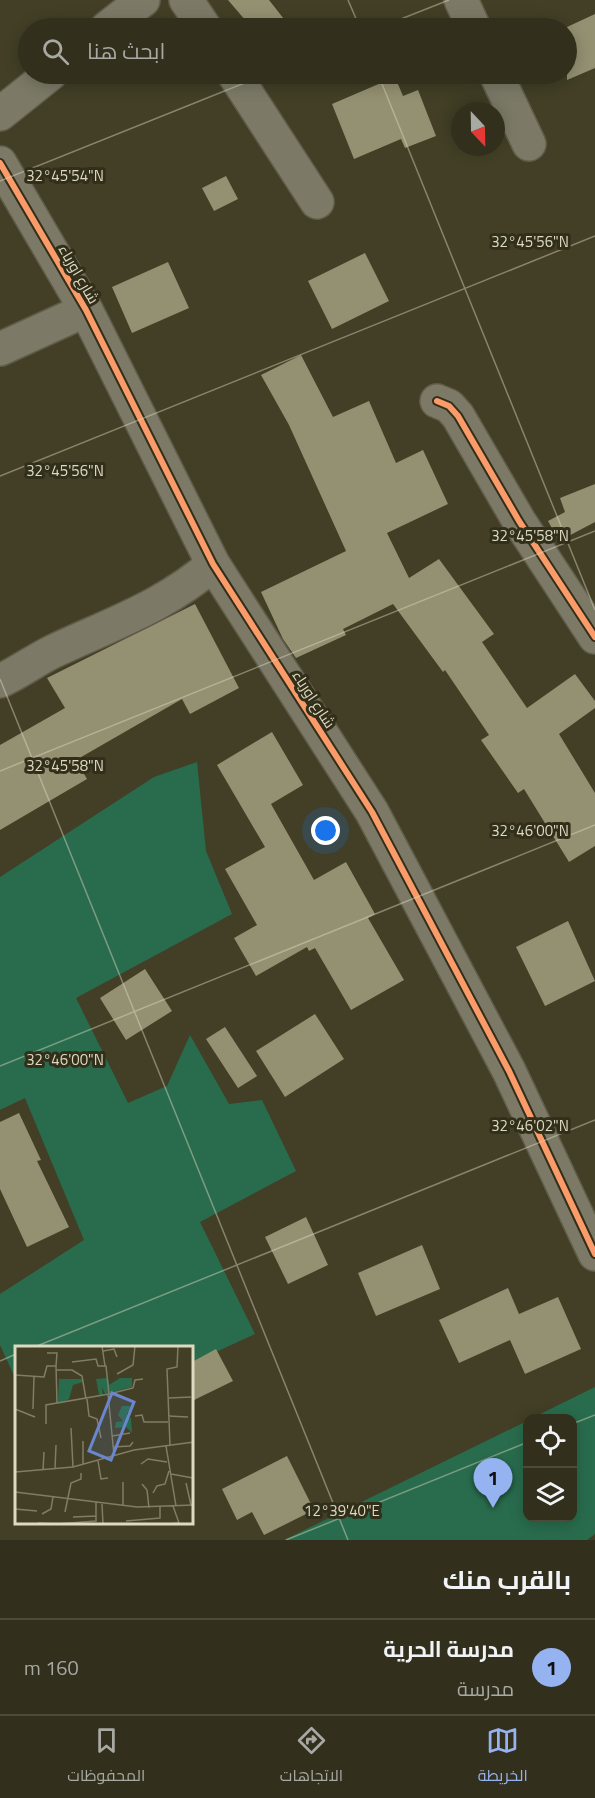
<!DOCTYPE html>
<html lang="ar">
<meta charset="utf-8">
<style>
body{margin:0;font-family:"Titillium Web",Cairo,sans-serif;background:#3a3725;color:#f1f3f6;direction:rtl}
.controls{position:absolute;right:18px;bottom:18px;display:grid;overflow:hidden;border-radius:12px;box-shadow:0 3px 15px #0003}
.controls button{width:54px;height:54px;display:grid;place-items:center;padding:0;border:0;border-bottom:2px solid #4d4a3b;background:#322f1c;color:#f1f3f6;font:30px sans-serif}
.compass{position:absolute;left:451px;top:102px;width:54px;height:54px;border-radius:50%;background:#322f1c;box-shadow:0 3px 15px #0003;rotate:158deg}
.you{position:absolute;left:326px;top:831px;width:21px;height:21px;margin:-15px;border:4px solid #fff;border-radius:50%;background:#1a73e8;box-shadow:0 0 0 9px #1a73e833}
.badge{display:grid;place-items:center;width:39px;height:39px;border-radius:50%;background:#95b2f1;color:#111;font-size:20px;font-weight:700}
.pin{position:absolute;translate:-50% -50px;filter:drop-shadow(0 2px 3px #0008)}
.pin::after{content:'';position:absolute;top:32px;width:21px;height:18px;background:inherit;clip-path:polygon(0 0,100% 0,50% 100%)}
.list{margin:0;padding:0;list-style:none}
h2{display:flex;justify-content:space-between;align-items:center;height:78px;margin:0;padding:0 24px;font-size:26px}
h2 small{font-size:20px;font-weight:400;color:#a8a9a3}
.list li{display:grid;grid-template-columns:39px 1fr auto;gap:18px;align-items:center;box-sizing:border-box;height:96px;padding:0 24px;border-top:2px solid #4d4a3b}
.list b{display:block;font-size:22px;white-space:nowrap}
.list p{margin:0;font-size:20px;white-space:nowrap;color:#a8a9a3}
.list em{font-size:20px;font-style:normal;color:#a8a9a3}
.icon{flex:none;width:33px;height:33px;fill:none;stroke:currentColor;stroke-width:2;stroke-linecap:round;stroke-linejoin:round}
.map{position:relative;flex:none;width:595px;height:1540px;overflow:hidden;direction:ltr}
.search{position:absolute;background:#322f1c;box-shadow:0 3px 15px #0003;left:18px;right:18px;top:18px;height:66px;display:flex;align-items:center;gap:15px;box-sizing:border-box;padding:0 21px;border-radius:33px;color:#a8a9a3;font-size:22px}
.sheet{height:174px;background:#322f1c}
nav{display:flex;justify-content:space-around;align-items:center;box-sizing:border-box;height:84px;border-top:2px solid #4d4a3b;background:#322f1c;font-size:16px;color:#a8a9a3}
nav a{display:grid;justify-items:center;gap:3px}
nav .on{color:#95b2f1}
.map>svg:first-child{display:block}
</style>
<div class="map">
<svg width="595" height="1540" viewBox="0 0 595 1540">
<rect width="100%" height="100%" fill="#423f26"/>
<path fill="#296c4d" d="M197,762l9,89 26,63 -156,84 52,105 39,-17 23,-51 39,69 33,-4 34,71 -96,51 55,112 -63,29v-15h-176v32l-16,-35v-51l84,-54 -59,-142 -25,12v-233l154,-100z
M595,1387v147l-8,6h-303l243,-119 1,97h44v-100h-40z"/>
<path fill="#949072" d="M228,0h41l22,28h-39z
M595,14v54l-28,12v-53z
M395,77l8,19 15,-6 18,46 -31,12 -4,-9 -47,20 -22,-55z
M226,176l12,23 -24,12 -12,-23z
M365,253l24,48 -57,28 -24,-48z
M168,262l21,46 -57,25 -20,-46z
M301,355l32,62 36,-16 27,62 27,-13 25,54 -61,29 22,45 30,-19 55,75 -12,8 45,66 48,-34 20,27v7l-36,26 36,59v53l-26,16 -45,-73 -6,4 -37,-53 8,-5 -44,-65 -2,2 -50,-68 -50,25 3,6 -50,23 -13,-19 -22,-47 85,-41 -57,-126 -28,-50z
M595,484v38l-36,19 -11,-20 17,-9 -5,-14z
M195,604l44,84 -49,26 -8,-15 -106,61 11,19 -87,51v-85l65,-37 -18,-30z
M272,732l31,53 -32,19 43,76 32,-18 29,52 -7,4 36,62 -53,30 -36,-62 -6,3 -2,-4 -51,29 -22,-38 23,-13 -32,-56 40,-22 -48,-82z
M568,921l27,60 -50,25 -29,-59z
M145,969l27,42 -46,29 -26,-42z
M315,1014l29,45 -59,38 -29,-46z
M225,1027l32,49 -19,12 -32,-49z
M19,1113l22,47 -4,1 32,66 -42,20 -27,-58v-67z
M306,1217l22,48 -40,19 -23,-47z
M422,1245l18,44 -64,27 -18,-43z
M508,1288l11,26 39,-17 23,52 -56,25 -15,-34 -51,23 -20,-43z
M216,1349l17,32 -41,20v-39z
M287,1456l27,54 -50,25 -12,-23 -15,8 -15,-31z"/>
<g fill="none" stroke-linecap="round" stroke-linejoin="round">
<g stroke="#5f5c48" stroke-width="36">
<path id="street" d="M186,0l19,28
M461,0l13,28
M234,74l83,128
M496,74l33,70
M0,163l86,147 127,254 159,248 137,259 86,183
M0,349l86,-39
M437,401l12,5 9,10 61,105 76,116
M0,681c18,-8 34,-20 52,-29 57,-27 114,-46 161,-88"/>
</g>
<g stroke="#5f5c48" stroke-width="36">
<path id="secondary" d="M107,28l36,-28
M0,114l50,-40"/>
</g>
<use href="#street" stroke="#7c7a67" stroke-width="33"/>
<use href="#secondary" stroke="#7c7a67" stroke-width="33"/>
<g stroke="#312e1a" stroke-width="10">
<path id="cycleway" d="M0,163l86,147 127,254 159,248 137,259 86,183
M437,401l12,5 9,10 61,105 76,116"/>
</g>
<use href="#cycleway" stroke="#fa9b69" stroke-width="6"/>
</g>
<path fill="none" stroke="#dddac1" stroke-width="1.5" stroke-opacity="0.45" d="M348,0l12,28M378,28l71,-28M378,74l217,536M0,181l267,-107M0,476l595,-240M0,679l348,861M0,771l595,-240M0,1066l595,-241M32,1348l563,-228M0,1361l16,-7M572,1424l23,-9M286,1540l242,-98"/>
<g text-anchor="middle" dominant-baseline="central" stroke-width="6" stroke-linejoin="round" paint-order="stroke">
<g font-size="15" fill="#dddac1" stroke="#312e1a">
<text transform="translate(79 274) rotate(60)">شارع اورباء</text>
<text transform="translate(314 699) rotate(57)">شارع اورباء</text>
</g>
</g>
<g transform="translate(15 1346)">
<rect width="178" height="178" fill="#423f26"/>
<path d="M93,32l1,7 11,-7h12v9l-27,7 -3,-7 1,8h-4l-3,-16zM44,33h23l1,3 -10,3 -4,14 -7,4 -4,-1zM107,60h9l1,5 -5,2v5h4l1,15 -6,-6 -11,1 1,-6 7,-1 -5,-6z" fill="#296c4d"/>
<path fill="none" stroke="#807d64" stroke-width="1.5" d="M87,0l3,20M88,5l11,-2 3,8M32,7h10l-1,13M57,16l24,-3 2,7h8l3,28 24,-6 2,-8 8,-1M41,24h16l10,6 4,23M102,28l16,-9 2,-19M0,29l29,2 3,-11h9l1,37 52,-9M93,48l6,61M154,52l22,-1M72,53l2,17 8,3 4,19M0,63l20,8M18,63l1,-33M120,70l7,-1 2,7h24M153,70l20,1M31,78v-19l11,-2M56,82l2,39M97,90l18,-3M68,95v24M155,99l-3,-76 10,-2 1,-21M151,100l10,60M98,101l17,-1 3,-4M83,115l3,18 7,-1M126,118l7,-5 19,3M40,123l1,-24M28,124l1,-18M0,126l58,-5 61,-17 60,-8M156,128l22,4M171,137l5,22M127,138l5,6 2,18M0,146l122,15 57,-2M138,147l4,-7 8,-2 4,-13M87,158l1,20M108,160v-24M0,163l22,2M50,166l6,-29 10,-4v-6M27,168l9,-5 2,-12M58,171l23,-1M111,175l34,-3v-11M23,177l19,1M42,178l39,-3v-19M154,178l10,-1 -6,-17"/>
<path fill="#6a86cf" fill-opacity="0.15" stroke="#6a86cf" stroke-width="3" d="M97,47l22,9 -23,58 -22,-9z"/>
<rect width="178" height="178" fill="none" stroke="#dddac1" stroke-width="3"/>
</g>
<g font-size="15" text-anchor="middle" fill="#dddac1" stroke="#312e1a" stroke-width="6" stroke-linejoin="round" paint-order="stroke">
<text x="65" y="181">32°45'54"N</text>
<text x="530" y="247">32°45'56"N</text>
<text x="65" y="476">32°45'56"N</text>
<text x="530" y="541">32°45'58"N</text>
<text x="65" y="771">32°45'58"N</text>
<text x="530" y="836">32°46'00"N</text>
<text x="65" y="1065">32°46'00"N</text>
<text x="530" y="1131">32°46'02"N</text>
<text x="342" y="1516">12°39'40"E</text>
</g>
</svg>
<div class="controls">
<button><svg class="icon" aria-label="locate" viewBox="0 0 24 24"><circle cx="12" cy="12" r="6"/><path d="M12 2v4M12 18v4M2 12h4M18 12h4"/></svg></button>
<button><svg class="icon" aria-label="layers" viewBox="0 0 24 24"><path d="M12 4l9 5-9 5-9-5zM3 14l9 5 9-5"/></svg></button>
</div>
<svg class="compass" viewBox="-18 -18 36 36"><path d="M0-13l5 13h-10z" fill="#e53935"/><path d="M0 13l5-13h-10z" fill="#a8a9a3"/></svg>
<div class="you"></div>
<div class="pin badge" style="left:493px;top:1508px">1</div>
<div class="search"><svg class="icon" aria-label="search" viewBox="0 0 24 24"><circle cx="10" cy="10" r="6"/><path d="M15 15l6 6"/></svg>ابحث هنا</div>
</div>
<section class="sheet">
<h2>بالقرب منك<small></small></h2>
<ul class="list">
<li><span class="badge">1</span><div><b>مدرسة الحرية</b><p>مدرسة</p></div><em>160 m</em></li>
</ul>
</section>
<nav>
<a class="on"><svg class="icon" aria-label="map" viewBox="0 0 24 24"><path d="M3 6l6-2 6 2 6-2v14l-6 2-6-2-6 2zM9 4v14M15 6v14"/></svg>الخريطة</a>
<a><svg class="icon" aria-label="directions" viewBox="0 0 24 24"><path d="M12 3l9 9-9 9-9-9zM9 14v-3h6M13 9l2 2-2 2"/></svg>الاتجاهات</a>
<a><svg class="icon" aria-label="saved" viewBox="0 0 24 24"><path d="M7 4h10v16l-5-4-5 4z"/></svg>المحفوظات</a>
</nav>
